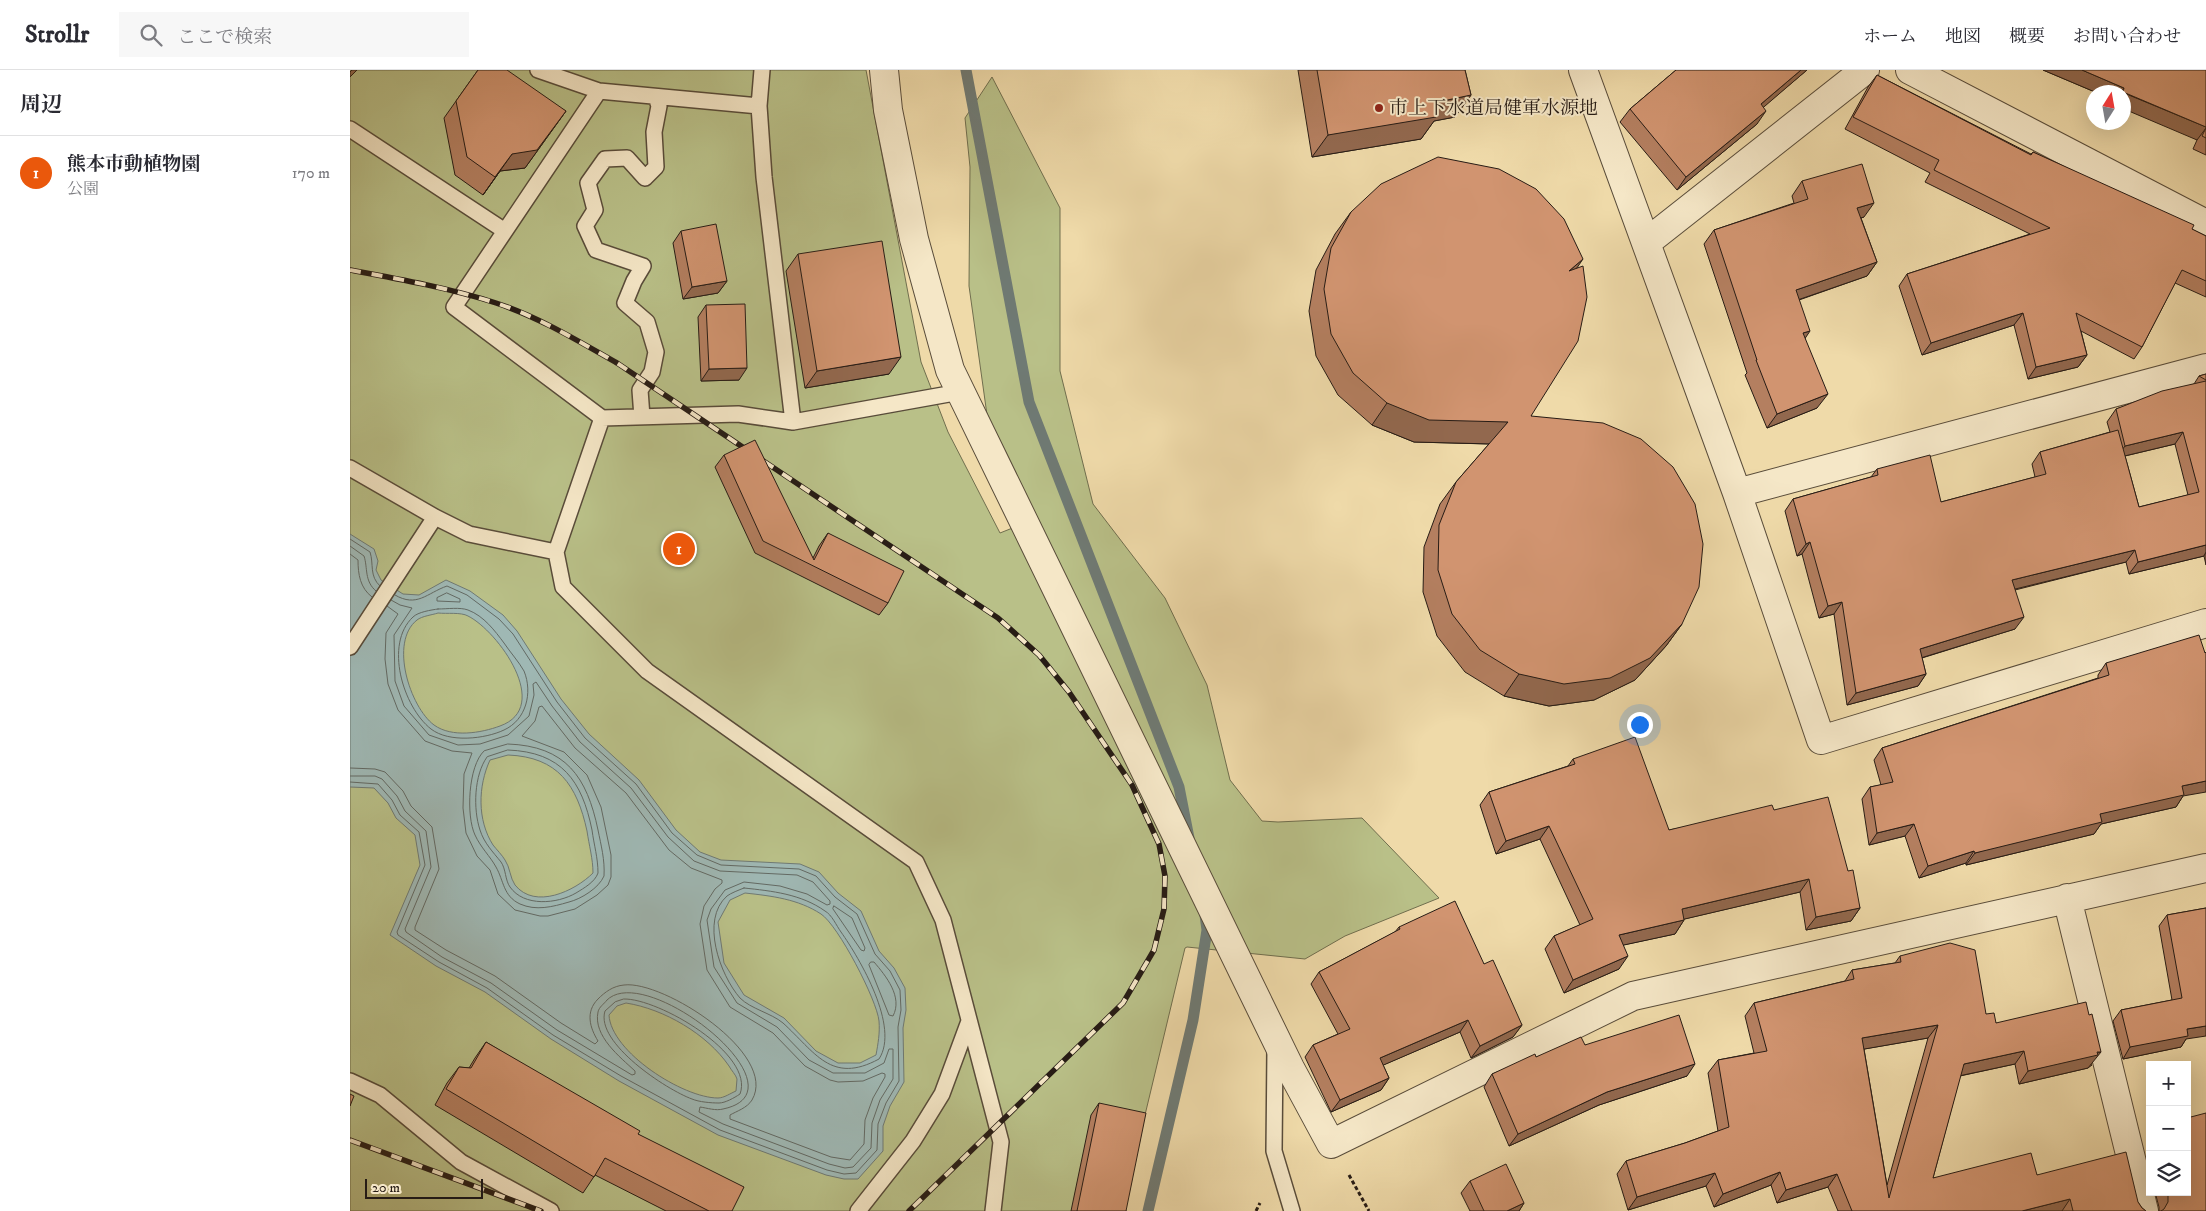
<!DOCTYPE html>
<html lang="ja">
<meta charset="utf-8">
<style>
body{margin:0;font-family:"IM FELL DW Pica","Noto Serif JP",serif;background:#f7f7f7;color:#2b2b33}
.controls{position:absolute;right:15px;bottom:15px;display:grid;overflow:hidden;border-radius:0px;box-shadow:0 5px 20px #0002}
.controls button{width:45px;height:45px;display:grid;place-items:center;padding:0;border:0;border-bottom:1px solid #e1e1e2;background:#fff;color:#2b2b33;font:25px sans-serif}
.compass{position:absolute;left:1736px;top:15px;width:45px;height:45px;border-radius:50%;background:#fff;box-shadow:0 5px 20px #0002;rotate:11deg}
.scale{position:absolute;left:15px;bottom:12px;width:118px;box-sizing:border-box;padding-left:5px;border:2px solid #271c15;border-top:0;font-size:14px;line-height:18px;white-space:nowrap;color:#271c15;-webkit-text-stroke:4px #f5e7c7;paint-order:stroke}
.you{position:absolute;left:1289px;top:654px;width:18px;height:18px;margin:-12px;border:4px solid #fff;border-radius:50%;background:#1a73e8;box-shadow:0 0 0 8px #1a73e833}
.badge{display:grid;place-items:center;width:32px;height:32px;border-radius:50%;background:#ea580c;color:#fff;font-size:16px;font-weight:700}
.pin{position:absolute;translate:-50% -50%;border:2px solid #fff;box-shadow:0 1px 5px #0006}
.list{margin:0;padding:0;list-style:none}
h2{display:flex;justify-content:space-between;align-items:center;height:65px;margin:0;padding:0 20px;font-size:21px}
h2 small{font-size:16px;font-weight:400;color:#7c7c81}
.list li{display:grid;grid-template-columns:32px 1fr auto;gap:15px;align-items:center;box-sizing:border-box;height:75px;padding:0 20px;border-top:1px solid #e1e1e2}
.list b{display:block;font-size:19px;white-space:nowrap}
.list p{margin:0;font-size:16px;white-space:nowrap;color:#7c7c81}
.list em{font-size:16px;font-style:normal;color:#7c7c81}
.icon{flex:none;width:28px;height:28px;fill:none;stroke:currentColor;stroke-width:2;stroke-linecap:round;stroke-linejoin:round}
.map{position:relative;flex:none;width:1856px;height:1141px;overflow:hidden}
header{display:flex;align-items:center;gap:30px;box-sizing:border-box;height:70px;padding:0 25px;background:#fff;border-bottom:1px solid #e1e1e2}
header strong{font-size:24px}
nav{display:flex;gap:28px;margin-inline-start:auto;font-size:18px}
.search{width:350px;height:45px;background:#f7f7f7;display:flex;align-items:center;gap:12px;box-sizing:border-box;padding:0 18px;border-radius:0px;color:#7c7c81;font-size:19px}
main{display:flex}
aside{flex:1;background:#fff}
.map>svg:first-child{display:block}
</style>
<header>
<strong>Strollr</strong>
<div class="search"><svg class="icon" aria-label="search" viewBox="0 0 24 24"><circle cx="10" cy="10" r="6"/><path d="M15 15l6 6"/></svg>ここで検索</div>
<nav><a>ホーム</a><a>地図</a><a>概要</a><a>お問い合わせ</a></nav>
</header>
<main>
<aside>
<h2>周辺<small></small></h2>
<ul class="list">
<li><span class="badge">1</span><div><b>熊本市動植物園</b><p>公園</p></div><em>170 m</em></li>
</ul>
</aside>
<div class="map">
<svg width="1856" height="1141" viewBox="0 0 1856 1141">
<rect width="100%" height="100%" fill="#efdaa9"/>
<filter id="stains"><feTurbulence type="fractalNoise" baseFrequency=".004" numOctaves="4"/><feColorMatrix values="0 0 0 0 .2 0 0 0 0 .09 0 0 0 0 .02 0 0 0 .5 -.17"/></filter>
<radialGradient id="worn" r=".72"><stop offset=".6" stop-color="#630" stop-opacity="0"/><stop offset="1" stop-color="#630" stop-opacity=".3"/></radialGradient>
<path fill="#b9c088" stroke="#706e4e" d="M0,0h516l55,292 27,70 52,101 15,-6 -21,-62 -25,-179 1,-119 -5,-49 27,-41 68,131v163l33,133 72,94 42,87 23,95 32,41 16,1 84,-4 77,80 -94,38 -40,23 -118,-12 -2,1 -63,263h-772z"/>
<path fill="#9fb8b4" stroke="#6f7a74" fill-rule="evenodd" d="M0,464l24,15 4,12 -2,9 5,10 22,14 16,1 27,-15 24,11 33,24 14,16 44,68 28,35 50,46 37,50 24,22 21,8 79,4 19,8 19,21 23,18 18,40 15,17 11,20 1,22 -3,18 1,54 -14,24 -7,20v25l-25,28h-14l-18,-4 -108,-40 -99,-54 -68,-42 -66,-47 -49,-26 -46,-31 30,-70 -5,-30 -19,-17 -8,-15 -14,-15 -24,-1zM88,543c9,1 23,-1 30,3 30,15 85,91 32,110 -19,7 -48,12 -66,-1 -24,-18 -45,-83 -17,-105 5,-4 15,-5 21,-7zM158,685c50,2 69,30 79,76 2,14 6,28 6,42 -18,18 -58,37 -78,12 -5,-7 -5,-18 -10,-25 -3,-5 -8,-10 -12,-15 -16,-25 -15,-59 -3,-85zM395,823c27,3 53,6 76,21 17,11 56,86 58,107 1,12 -1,23 -3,34l-16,8h-22l-22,-12 -32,-33 -40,-23 -20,-32 -6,-41 12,-22zM276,933c38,6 81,31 103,63 2,4 7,9 8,13 0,4 -1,8 -1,12 -5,2 -12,7 -18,7 -35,0 -107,-46 -109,-83l8,-9z"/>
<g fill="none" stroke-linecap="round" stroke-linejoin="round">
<path stroke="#636a64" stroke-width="1" d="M0,469l20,13c4,12 -1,24 10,34
M0,476l14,10c4,12 0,25 12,35
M0,484l8,6c0,14 2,28 14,37
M97,523l13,6v3l-23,-1v-3z
M88,539c9,0 22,-2 30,1 16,6 27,21 36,33 6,9 15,19 20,28 9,22 2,49 -20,59 -19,9 -55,13 -73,-1 -28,-22 -47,-85 -18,-112 5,-5 18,-7 25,-8z
M158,674c58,2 79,33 90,86 3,15 7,30 6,46 -5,12 -23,23 -35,26 -17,5 -33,9 -49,2 -17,-8 -16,-23 -24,-37 -6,-11 -15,-19 -21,-32 -9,-19 -7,-69 9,-84z
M158,680c54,2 74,31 84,80 2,15 6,28 6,43 -3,9 -14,15 -22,20 -19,11 -52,14 -66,-6 -5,-7 -4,-18 -9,-25 -8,-10 -17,-19 -21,-32 -7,-21 -6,-55 7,-73z
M0,698l25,1 10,3 18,19 8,15 21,21 7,42 -24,58v3l31,20 49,26 66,47 34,21 3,-3c-8,-13 -13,-29 0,-42 7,-7 15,-13 26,-14 39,-5 155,69 128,115 -5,8 -15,11 -22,15v4l101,38 19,3 14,-16 1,-24 8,-22 12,-21v-3l-3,-1 -19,8 -25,1 -8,-2 -25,-14 -32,-33 -43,-26 -23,-37 -7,-46 4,-18 11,-17 7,-6v-3l-31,-12 -22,-18 -43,-57 -51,-45 -33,-42 -3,1 -4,14 -13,15 42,16 23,23 14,32 10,48v22l-3,8 -11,10 -22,14 -27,7h-8l-25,-6 -17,-16 -8,-24 -13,-14 -11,-23 -3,-25 1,-34 8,-21 -20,-2 -27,-10 -27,-31 -10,-26 -3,-25 1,-26 12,-19 -11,-8
M0,706h25l7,3 15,17 8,15 21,20 5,36 -26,62 1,3 36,25 49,26 66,47 75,45 3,-1v-3c-15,-14 -42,-35 -37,-59 1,-5 6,-8 9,-12 40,-39 203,91 116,109 -7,2 -16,-1 -23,-2l-1,5 24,12 106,40 16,4 8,-1 18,-19 1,-25 8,-23 13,-21v-30h-4l-5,14 -19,10h-32l-24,-13 -32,-33 -40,-24 -23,-36 -7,-47 4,-11 14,-19 19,-8 36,4 27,8 20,11 3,-1v-3l-17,-19 -16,-7 -77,-4 -26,-10 -26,-24 -37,-49 -51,-46 -28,-36 -16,-24 -3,2 1,11 -5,21 -21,19 -28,9 -22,1 -29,-10 -25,-29 -9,-25 -1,-46 18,-27 -12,-3 -9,-5
M0,712l28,2 14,16 8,15 19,17 6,33 -28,67 1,3 41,27 48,26 66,47 68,41 99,54 107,40 17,4 12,-1 21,-23 1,-26 8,-21 13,-22 -1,-54 3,-17 -1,-20 -10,-19 -15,-17 -18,-40 -22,-17 -19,-21 -17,-7 -78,-4 -24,-10 -25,-22 -36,-49 -51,-46 -28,-36 -44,-68 -14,-15 -32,-24 -20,-9c-20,7 -30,22 -52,9
M394,818c28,3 57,6 81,23 7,4 11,14 16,21 19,27 59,95 38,127 -48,26 -64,-7 -96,-36 -12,-10 -32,-14 -43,-25 -20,-23 -40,-78 -13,-102 4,-3 12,-6 17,-8z
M484,836l18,12 13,30 -1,3 -3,-1 -28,-41z
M521,892h3c12,14 29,35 19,54l-4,-1 -20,-50z
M274,929c34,-1 131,55 116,95 -6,4 -15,9 -21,9 -8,0 -20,-1 -27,-4 -25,-9 -97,-56 -87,-88l10,-9z"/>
<path stroke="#6f7a74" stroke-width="11" d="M616,0l63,332 150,385 10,51
M798,1141l45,-191 14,-90 -2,-15"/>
<g stroke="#594c3a" stroke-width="18">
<path id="lane" d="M188,0l61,21 160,15
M412,0l-3,36 5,71 29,245
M249,21l-145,216 148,111 136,-4 55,8 167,-30
M0,59l155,102
M292,347l-2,-27 12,-18 4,-20 -9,-30 -22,-19 9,-22 9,-15 -47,-16 -11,-24 10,-16 -7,-27 17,-24 22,-1 18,20 11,-11 -2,-35 5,-26 -3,-9
M252,348l-46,134 7,35 84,84 269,191 27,58 58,222 -8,69
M0,398l85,49 34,17 87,18
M0,577l85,-130
M925,978l-1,103 18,60
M0,1011l30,14 81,67 90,49
M508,1141l55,-70 29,-47 27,-73"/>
</g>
<g stroke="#594c3a" stroke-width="30">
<path id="street" d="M534,0l4,40 26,129 36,131 340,698 41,76 302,-148 573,-128
M1233,0l154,423 84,247 385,-117
M1560,0l296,154
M1297,172l218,-172
M1387,423l469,-125
M1717,828l77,313"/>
</g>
<path stroke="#271c15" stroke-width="3" stroke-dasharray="4 2.5" stroke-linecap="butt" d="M999,1105l20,36
M906,1141l4,-8"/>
<use href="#lane" stroke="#f5e7c7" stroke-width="15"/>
<use href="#street" stroke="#f5e7c7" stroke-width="28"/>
<g stroke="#271c15" stroke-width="5.5">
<path id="rail" d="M0,200c49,9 99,18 146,33 43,14 82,38 121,60l381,255 41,37 30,37 63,93 27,59 6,32 -1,33 -10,41 -31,53 -214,208
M0,1070l191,71"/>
</g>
<use href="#rail" stroke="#f5e7c7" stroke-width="4" stroke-dasharray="11" stroke-linecap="butt"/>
</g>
<path fill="#b47f60" stroke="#271c15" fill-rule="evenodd" d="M128,0l88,41 -41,57 -25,3 -17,24 -28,-20 -11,-57z
M948,0h167l6,25 -16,22 -21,4 -13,18 -109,18z
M1326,0h131l-44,37 -6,17 -80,66 -57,-68 10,-13z
M1693,0h163v85l-13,-6 4,-9 -73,-48h-29z
M1527,5l154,79 2,-2 173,84v61l-31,-14 -33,64 -8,12 -53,-28 6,24 -9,12 -50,12 -14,-54 -92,30 -23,-69 8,-12 123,-40 -105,-52 5,-9 -85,-44 23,-42z
M1452,111l62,36 -3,1 16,44 -10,14 -68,24 6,38 12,70 -50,20 -22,-53 2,-2 -43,-129 10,-14 80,-27 -2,-7z
M1001,142l226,56 -46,148 151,208 -16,22 -31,34 -41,20 -45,6 -45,-10 -39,-24 -28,-36 -14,-44 1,-45 16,-43 16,-22 33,-38 -75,-2 -42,-17 -34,-30 -22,-39 -7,-45 7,-41 19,-36z
M331,161l46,50 -9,12 -35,6 -10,-56z
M448,184l91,120 -84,14 -19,-117z
M356,235l33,75 -38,1 -3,-64z
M1856,304v191l-2,-9 -75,18 -3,-12 -111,28v39l-93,29 4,16 -8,12 -71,19 -13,-91 -15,4 -17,-64 -5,2 -12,-45 8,-12 78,-22 6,-8 64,33 94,-25 -3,-13 8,-12 70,-20 -3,-10 9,-13 78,-25 5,-8zM1825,374l13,51 -49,12 -14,-51z
M374,385l89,103 6,-12 9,-13 60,70 -9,12 -124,-62 -40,-86z
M1756,593l77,133 -7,11 -75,17 -7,10 -128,31v-2l-47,15 -14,-42 -36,9 -7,-46 8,-12 11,-2 -7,-25 8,-12 216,-70v-3z
M1223,689l96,71 105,-20 74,61 12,37 -9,13 -45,9 -6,-38 -116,27v1l-9,14 -52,11 -4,24 -55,24 -19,-44 9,-13 26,-11 -40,-86 -44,15 -16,-49 9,-13 79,-26z
M1856,838l-20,131 -5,8 -58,12 -10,-38 8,-11 51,-10 -13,-74 8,-11z
M1049,857l85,37 38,61 -9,12 -42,21 -11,-26 -77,33 6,13 -8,12 -50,22 -26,-55 8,-12 25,-11 -27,-50 8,-12 76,-40z
M1550,886l86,58 10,9 96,42 -4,3 -69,16 -4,-20 -55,12 -27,102 104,-3 101,27 4,6 4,3h-308l-10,-24 -51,16 -6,-18 -57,22 -8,-21 -78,24 -11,-36 9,-13 59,-18 33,-12 -10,-58 10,-13 36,-7 -9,-37 9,-13 91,-22 7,-11 43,-7zM1578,968l-41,147 -23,-136z
M136,972l152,92 94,77h-66l-71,-36 -12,18 -148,-88 12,-22 12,-16 10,1 6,-10z
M1235,975l102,31 -88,29 -90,41 -25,-59 8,-13 44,-17z
M749,1033l27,108h-55l20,-96z
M1800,1084v15l-3,-11z
M1120,1111l54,22 -5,8h-49l-9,-18z
M1805,1122h32l19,19h-47v-4z"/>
<path fill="#92684e" stroke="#271c15" d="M2,0h5l-7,7v-5z
M1451,0h6l-56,48 10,-14z
M1693,0h39l42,18 -3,4h-26z
M1774,23l82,34v1l-9,12 -73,-31z
M1121,25l-16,22 -21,4 -13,18 -109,18 16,-22 110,-33z
M216,41l-41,57 -25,3 -17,24 29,-41z
M1416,41l-9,13 -80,66 9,-13z
M1524,133l-10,14 -17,5 10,-14z
M1233,189l-15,22 1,-10z
M1527,192l-10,14 -81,28 10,-14z
M377,211l-9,12 -35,6 9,-12z
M1673,243l-9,12 -92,30 9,-12z
M1460,261l-10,15 3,-13z
M1737,285l-9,12 -50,12 8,-12z
M551,287l-12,17 -84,14 12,-17z
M397,298l-8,12 -38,1 8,-12z
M1478,324l-11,14 -50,20 10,-14z
M1037,333l121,19 -15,22 -79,-2 -42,-17z
M1833,362l-8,12 -59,14 9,-12z
M1460,472l-8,12 -5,2 9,-12z
M1856,475v7l-2,4 -75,18 9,-12z
M1785,480l-9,12 -123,30 9,-12z
M1492,532l-8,12 -15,4 9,-12z
M1674,547l-9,12 -104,32 9,-12z
M1332,554l-16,22 -31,34 -41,20 -45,6 -45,-10 15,-22z
M1576,604l-8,12 -71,19 9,-12z
M1856,711v11l-23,4 -7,11 -75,17 -7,10 -128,31 9,-12 125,-39 82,-28z
M1564,754l-9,12 -36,9 8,-12z
M1199,756l-9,13 -44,15 10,-13z
M1624,781l-8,12 -47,15 9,-12z
M1459,809l-9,13 -128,30 10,-13z
M1510,838l-9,13 -45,9 10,-13z
M1334,850l-9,14 -65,14 9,-13z
M1278,886l-9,13 -55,24 9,-13z
M1118,950l-8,12 -88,38 8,-12z
M1172,955l-9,12 -42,21 9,-12z
M1588,955l-10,13 -75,13 9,-13z
M1856,956v10l-20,3 -5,8 -58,12 7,-12 57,-18z
M1674,981l-9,13 -61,13 10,-13z
M1751,982l-13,16 -69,16 9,-13z
M1345,994l-8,12 -88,29 -90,41 9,-12 89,-42z
M1039,1008l-8,12 -50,22 9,-12z
M1430,1102l-9,13 -57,22 9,-13z
M1365,1103l-9,13 -78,24 9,-13z
M1487,1104l-9,13 -51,16 9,-13z
M1720,1129l-8,12h-40z
M1174,1133l-5,8h-12z"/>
<path fill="#d19470" stroke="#271c15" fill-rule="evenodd" d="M128,0h29l59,41 -29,39 -25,4 -17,23 -28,-20 -11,-56z
M967,0h148l6,25 -33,7 -2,15 -108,18z
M1326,0h125l-40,34 5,7 -80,66 -56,-68z
M1732,0h124v57l-83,-35 1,-4z
M1527,5l154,80 2,-3 161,73 -2,4 14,7v45l-24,-11 -40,77 -66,-34 11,42 -51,12 -13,-54 -92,30 -24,-69 143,-46 -116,-58 5,-10 -86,-43z
M1856,58v10l-4,-2z
M1088,87l61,12 37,20 28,30 19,40 -14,12 14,-5 4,31 -9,44 -47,75 72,7 38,16 32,28 22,37 8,40 -4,43 -17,37 -32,34 -40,20 -46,6 -45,-10 -39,-24 -28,-36 -14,-44 1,-45 17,-43 52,-60 -79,-2 -42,-17 -34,-30 -22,-39 -7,-45 7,-41 20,-36 30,-28z
M1512,94l12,39 -17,5 20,54 -81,28 14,41 -7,2 25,61 -51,20 -21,-54h1l-43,-130 94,-31 -6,-18z
M366,154l11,57 -35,6 -11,-56z
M532,171l19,116 -84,14 -19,-117z
M395,234l2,64 -38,1 -3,-64z
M1856,304v6l-7,-4z
M1856,311v164l-68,17 -3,-12 -123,30 12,37 -104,32 6,25 -70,19 -14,-91 -14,4 -18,-64 -4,2 -13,-45 85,-24 -1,-6 53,-14 11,47 105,-28 -6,-22 78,-22 21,77 60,-15 -16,-60 -58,14 -9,-37 46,-18z
M405,370l59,120 14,-27 76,38 -16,32 -125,-62 -39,-86z
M1849,565l6,18 1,-1v129l-24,5 2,9 -84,19 2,8 -127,31 -1,-2 -46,15 -14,-42 -37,9 -7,-46 23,-5 -11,-34 227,-73 -3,-12z
M1285,667l34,93 103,-25 2,5 54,-13 20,74 5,-1 7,38 -44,9 -7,-38 -127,30 2,11 -65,15 9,21 -55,24 -19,-44 39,-17 -44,-93 -43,15 -17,-49 86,-28 -2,-5z
M1105,831l29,63 9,-4 29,65 -42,21 -12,-26 -88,38 9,20 -49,22 -27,-55 37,-16 -31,-57 81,-43 -1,-2z
M1856,838v118l-19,3 1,7 -58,11 -9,-37 61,-12 -15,-83z
M1600,873l25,7 11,64 8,-1 2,10 90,-21 3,13 3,-1 9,38h-4l1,3 -70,16 -4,-20 -60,13 -31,114 98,-25 6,22 89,-23 12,50 4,6 4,3h-73l-3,-12 -48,12h-170l-15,-37 -51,16 -6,-18 -57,22 -8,-21 -78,24 -11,-36 59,-18 44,-16 -11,-67 49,-9 -13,-48 100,-24 -2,-9 49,-8 -1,-6zM1588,955l-49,173 -27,-160z
M1329,945l16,49 -88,28 -89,42 -26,-60 43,-20 1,3 45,-20 4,8z
M136,972l154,89 -2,3 106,53 -12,24h-23l-104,-53 -11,19 -148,-88 13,-22 12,1z
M0,1024l4,2 -4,10z
M749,1033l47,10 -20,98h-49z
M1856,1043v98h-45l3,-2 4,-7v-10h19v-74z
M1156,1094l18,39 -17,8h-23l-14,-30z"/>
<circle fill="#8f2418" stroke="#f5e7c7" stroke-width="2" cx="1029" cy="38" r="5"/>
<g text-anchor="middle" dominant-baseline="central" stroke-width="4" stroke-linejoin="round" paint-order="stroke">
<g font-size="19" fill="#271c15" stroke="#f5e7c7" text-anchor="start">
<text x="1039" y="38">市上下水道局健軍水源地</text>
</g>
</g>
<rect width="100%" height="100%" filter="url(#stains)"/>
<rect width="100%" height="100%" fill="url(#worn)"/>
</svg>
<div class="controls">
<button>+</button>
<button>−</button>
<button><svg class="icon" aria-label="layers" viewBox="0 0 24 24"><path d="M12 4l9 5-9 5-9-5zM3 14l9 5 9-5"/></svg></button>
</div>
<svg class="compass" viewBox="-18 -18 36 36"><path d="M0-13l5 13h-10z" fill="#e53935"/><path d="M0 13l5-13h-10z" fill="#7c7c81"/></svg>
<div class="scale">20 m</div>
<div class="you"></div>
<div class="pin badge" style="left:329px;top:479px">1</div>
</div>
</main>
